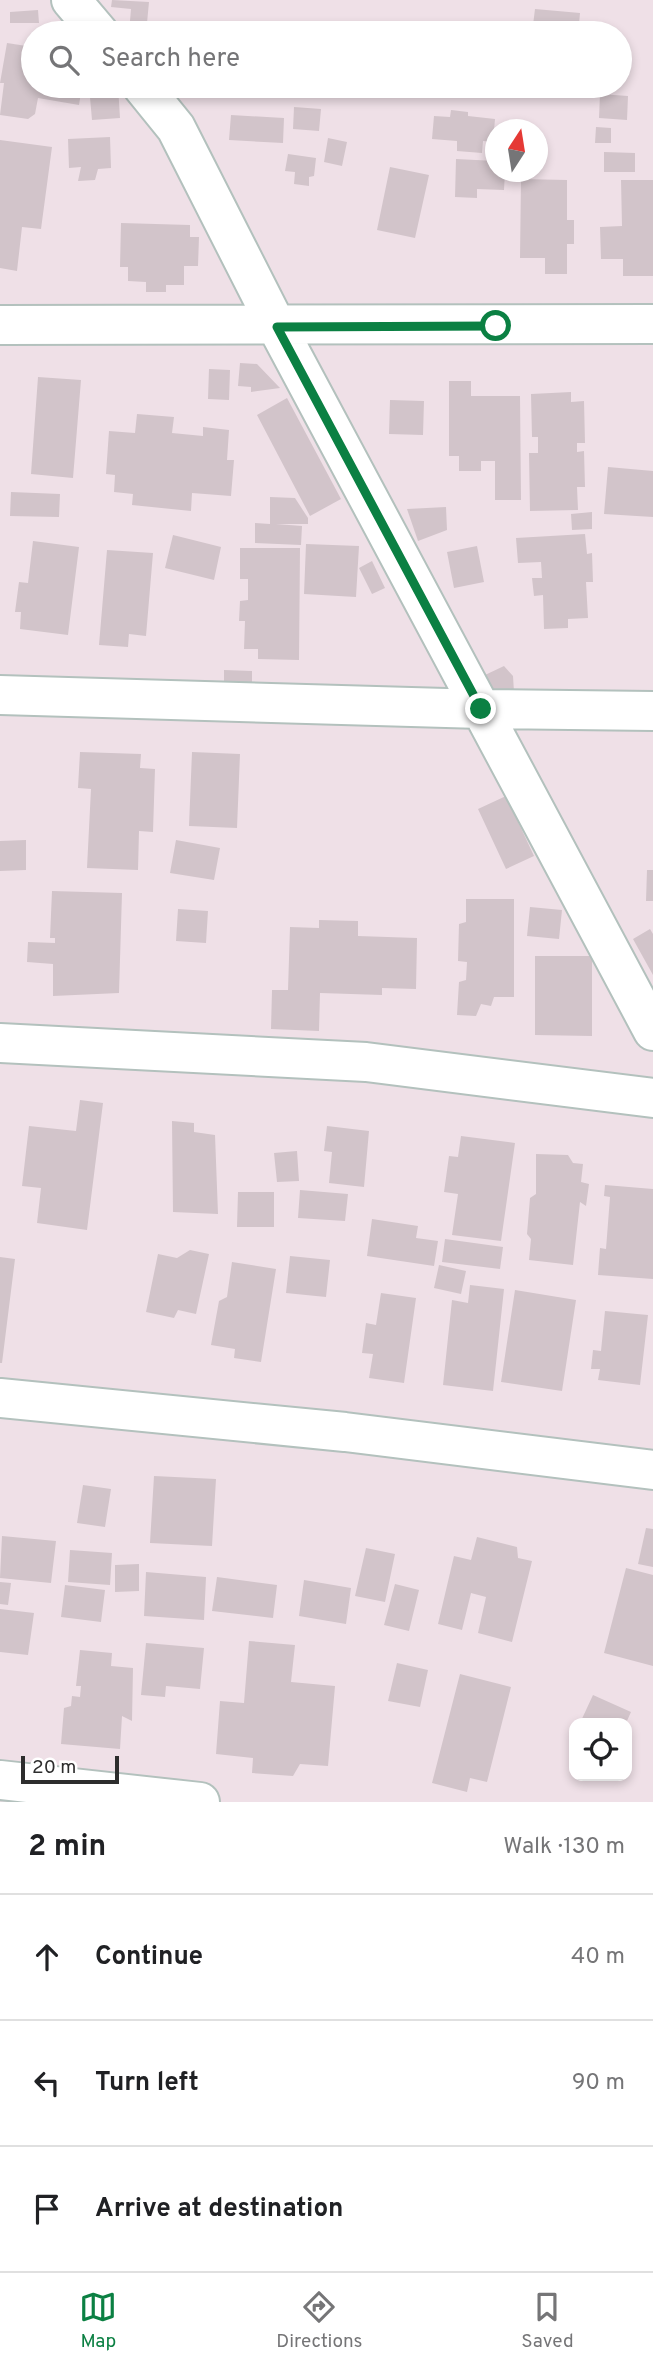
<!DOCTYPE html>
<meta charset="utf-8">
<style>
body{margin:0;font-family:Overpass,sans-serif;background:#f6f6f6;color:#202124}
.controls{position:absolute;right:21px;bottom:21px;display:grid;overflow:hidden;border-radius:14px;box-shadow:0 4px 10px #0003}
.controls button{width:63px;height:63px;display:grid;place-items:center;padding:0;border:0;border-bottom:2px solid #e0e0e0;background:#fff;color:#202124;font:35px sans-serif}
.compass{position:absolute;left:485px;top:119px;width:63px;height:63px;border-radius:50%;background:#fff;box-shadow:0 4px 10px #0003;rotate:12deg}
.scale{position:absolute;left:21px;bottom:18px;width:98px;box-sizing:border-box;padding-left:7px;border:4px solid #2d2d2d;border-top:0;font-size:19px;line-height:24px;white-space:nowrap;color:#2d2d2d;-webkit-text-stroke:5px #fff;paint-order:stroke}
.stop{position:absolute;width:21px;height:21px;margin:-16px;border:5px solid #0b8043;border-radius:50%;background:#fff}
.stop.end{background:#0b8043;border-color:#fff;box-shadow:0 2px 7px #0008}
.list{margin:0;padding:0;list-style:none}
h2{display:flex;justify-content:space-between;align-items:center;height:91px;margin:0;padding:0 28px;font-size:30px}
h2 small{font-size:23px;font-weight:400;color:#757577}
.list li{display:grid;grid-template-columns:46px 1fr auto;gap:21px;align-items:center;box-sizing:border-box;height:126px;padding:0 28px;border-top:2px solid #e0e0e0}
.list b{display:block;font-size:26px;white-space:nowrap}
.list em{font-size:23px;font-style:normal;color:#757577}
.icon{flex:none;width:38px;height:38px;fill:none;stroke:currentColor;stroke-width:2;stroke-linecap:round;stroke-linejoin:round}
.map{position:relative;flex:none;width:653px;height:1802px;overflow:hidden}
.search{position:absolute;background:#fff;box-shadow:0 4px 10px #0003;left:21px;right:21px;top:21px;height:77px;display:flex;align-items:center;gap:18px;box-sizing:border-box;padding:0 24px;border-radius:38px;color:#757577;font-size:26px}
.sheet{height:469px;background:#fff}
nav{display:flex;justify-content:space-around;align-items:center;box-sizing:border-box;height:98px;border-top:2px solid #e0e0e0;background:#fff;font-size:19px;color:#757577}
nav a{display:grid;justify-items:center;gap:4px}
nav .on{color:#0b8043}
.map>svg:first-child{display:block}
</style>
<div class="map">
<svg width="653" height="1802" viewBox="0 0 653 1802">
<rect width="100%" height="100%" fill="#efe0e7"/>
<path fill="#d2c4ca" d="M112,0l37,2 -2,21 -17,-2 1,-12 -20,-2z
M535,9l45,4 -1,11 11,1 -1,8h-57z
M38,10l1,13h-29v-11z
M7,43l26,4v39h49l-3,19 -41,-7 -3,16 -7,5 -28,-4 4,-32h-4z
M89,86h29l2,32 -28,2z
M527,86h49l-1,9 -48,-5z
M600,94l28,2 -1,24 -28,-2z
M294,107l27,2 -2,22 -26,-2z
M451,110l17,2v4l27,3 -2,23 -10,-1 -1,12 -25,-2v-10l-25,-2 2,-23 16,1z
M231,115l53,3 -1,25 -54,-3z
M596,127l15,1v15h-16z
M110,137l1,31 -13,1 -3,11 -17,1 3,-14 -12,1 -1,-29z
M328,138l19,4 -5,24 -18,-4z
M0,140l52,7 -11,82 -19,-2 -5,44 -17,-3z
M604,152l31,1v19h-31z
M288,154l28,4 -2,18 -5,1v9l-15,-2 1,-12 -10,-1z
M456,159l40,2v11h9l-1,18 -27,-1v9l-22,-1z
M390,167l39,8 -14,63 -38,-8z
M521,179l46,1v40h7v24h-7v30h-22v-16h-25z
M621,180h32v96h-30v-17h-22l-1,-32 22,-1z
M121,223l69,2v12h9l-1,29h-14v19h-18v7h-20v-10l-18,-1v-14h-8z
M240,363l17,1 23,24 -29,4v-5l-13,-1z
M209,369l21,1 -1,30 -21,-1z
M38,377l43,3 -8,98 -42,-4z
M449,381h22v15h49l1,104h-26v-39h-14v10h-22v-15h-10z
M571,392v10l13,-1 1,42h-8v9l7,-1 1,36h-8l1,23 -48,1 -1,-58h9v-16h-6l-1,-43z
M287,398l54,101 -31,17 -53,-101z
M390,400l34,1 -1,34 -34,-1z
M137,414l37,3 -2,16 31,3v-9l26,3 -2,30h7l-3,36 -39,-3 -1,18 -59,-6 1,-11 -19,-2 1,-17 -9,-1 3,-43 26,2z
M608,467l45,4v46l-49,-3z
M11,492l49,2 -1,23 -49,-1z
M270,497l25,1 13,20v6h-32l26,2 -1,19 -46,-2v-20l15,1z
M446,507l1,23 -29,11 -11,-32z
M592,512v17l-20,1 -1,-16z
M585,534l2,20 5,-1 1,29h-7l2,36 -20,1v9l-24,1 -1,-34 -9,1 -2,-18h10l-1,-16 -23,1 -2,-25z
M173,535l48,12 -7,33 -49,-12z
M33,541l46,6 -11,88 -48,-6 1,-17h-6l4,-30 9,1z
M306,544l53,2 -3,51 -52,-3z
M477,546l7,36 -30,6 -7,-36z
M240,548h60l-1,112 -41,-1v-10h-14l1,-28h-6l1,-20 8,-1v-21h-8z
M107,550l46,3 -7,83 -17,-2 -1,13 -29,-2z
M372,561l13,27 -13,6 -13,-26z
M504,666l9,10 1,16h-21l-8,-17z
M224,670l28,1v14l-28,-2z
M80,752l61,2 -1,14 15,1 -2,63 -14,-1 -1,39 -51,-2 4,-79 -13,-1z
M192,752l48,2 -3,74 -48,-2z
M506,796l28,60 -28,13 -28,-60z
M26,840v30l-26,1v-30z
M176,840l44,8 -6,32 -44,-7z
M647,870h6v31h-7z
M52,891l70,2 -3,100 -66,3v-32l-26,-2 1,-20 27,1v-5h-5z
M466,899h48v98h-20l-3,9 -10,-2 -5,12 -19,-1 2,-33 7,-2 1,-18 -9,-1 1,-37 7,-2z
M530,907l32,3 -3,29 -32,-3z
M178,909l30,2 -2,32 -30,-2z
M319,920l39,1v15l59,2 -1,51 -34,-1v7l-62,-2 -1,38 -48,-2 1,-39h16l2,-63 29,1z
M650,929l3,5v41l-20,-36z
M535,956h57v80l-57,-1z
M80,1100l23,3 -16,127 -50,-7 4,-35 -19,-2 7,-60 47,5z
M172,1121l22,2v9l21,3 3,79 -45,-2z
M327,1126l42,5 -5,56 -35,-4 3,-31 -8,-1z
M461,1136l54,7 -14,98 -49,-6 6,-41 -14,-2 5,-36 9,1z
M297,1151l2,30 -22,1 -3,-29z
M536,1154l32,1 5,8 10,1 -2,18 8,2 -3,22 -6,-4 -7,63 -44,-5 2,-21 -4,-5 3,-36 6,-4z
M605,1185l48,4v90l-55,-4 2,-27 6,1 4,-52 -6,-1z
M300,1190l48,4 -3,27 -47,-3z
M238,1192h36v35h-37z
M372,1219l46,7 -2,12 22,3 -4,25 -67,-10z
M445,1239l58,8 -3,22 -58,-7z
M190,1250l19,4 -13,60 -18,-4 -4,8 -28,-6 12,-58 19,4z
M290,1256l40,4 -4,37 -40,-4z
M0,1257l15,2 -13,104h-2z
M232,1262l44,7 -15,93 -27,-4 1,-9 -24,-4 8,-44 8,-4z
M439,1265l27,6 -5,23 -27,-6z
M470,1285l34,4 -11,102 -50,-6 9,-85 16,3z
M515,1290l61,10 -14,91 -61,-9z
M381,1293l35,5 -12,85 -35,-5 4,-24 -11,-1 4,-30 10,2z
M605,1311l43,4 -8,70 -42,-5 2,-11h-9l2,-19 8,1z
M154,1476l62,3 -4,67 -62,-3z
M83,1485l28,4 -6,38 -28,-4z
M646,1528l7,1v38l-15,-3z
M2,1536l54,5 -5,42 -51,-5z
M477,1537l40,10 1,11 14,3 -20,81 -34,-9 8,-36 -15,-4 -9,37 -24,-6 16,-68 17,4z
M366,1548l29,6 -10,48 -30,-6z
M70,1550l42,3 -2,32 -42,-3z
M139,1564v27l-24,1v-27z
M626,1568l27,7v91l-49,-13z
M146,1572l60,5 -2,43 -60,-4z
M217,1577l60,8 -4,33 -61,-7z
M304,1580l47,8 -5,36 -47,-8z
M0,1582l11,1 -3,22 -8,-1z
M395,1584l24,6 -10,41 -25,-6z
M65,1585l40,5 -4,32 -40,-5z
M0,1609l34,4 -6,42 -28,-3z
M249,1641l46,4 -4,37 44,4 -7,80 -28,-2 -7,12 -41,-3 1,-15 -37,-4 4,-53 24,2z
M146,1643l58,5 -4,41 -34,-3 -1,11 -24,-2z
M80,1650l32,3 -1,13 22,2 -1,53 -10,-5 -2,33 -59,-5 3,-36 7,-2 1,-10 8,1 1,-11h-5z
M397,1663l31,7 -8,37 -32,-6z
M460,1674l51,13 -24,95 -17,-4 -3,14 -35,-9z
M593,1695l38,17 -5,11h-46z"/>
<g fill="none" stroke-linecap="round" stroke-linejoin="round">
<g stroke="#b3c1bd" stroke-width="42">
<path id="minor" d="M71,0l28,33
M142,86l34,42 101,199 376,704
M0,325l653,-1
M0,695l481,14 172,2
M0,1043l366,19 287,36
M0,1398l345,34 308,38
M0,1780l200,22"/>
</g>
<use href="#minor" stroke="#fff" stroke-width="38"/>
</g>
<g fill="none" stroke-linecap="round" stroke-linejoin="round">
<path stroke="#0b8043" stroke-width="9" d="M481,709l-204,-382 219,-1"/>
</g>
</svg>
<div class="controls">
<button><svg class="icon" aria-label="locate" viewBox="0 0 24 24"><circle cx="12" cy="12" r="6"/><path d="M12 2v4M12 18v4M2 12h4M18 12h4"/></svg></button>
</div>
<svg class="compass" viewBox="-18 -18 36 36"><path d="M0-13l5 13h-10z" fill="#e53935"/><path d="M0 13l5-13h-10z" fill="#757577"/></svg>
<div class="scale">20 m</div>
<div class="stop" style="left:496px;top:326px"></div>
<div class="stop end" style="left:481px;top:709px"></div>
<div class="search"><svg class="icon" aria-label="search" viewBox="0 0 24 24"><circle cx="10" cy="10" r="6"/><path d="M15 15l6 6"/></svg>Search here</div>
</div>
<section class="sheet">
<h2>2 min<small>Walk · 130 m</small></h2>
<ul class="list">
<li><svg class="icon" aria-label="ahead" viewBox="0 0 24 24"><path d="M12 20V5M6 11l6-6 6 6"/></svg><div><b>Continue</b></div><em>40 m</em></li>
<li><svg class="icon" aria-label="left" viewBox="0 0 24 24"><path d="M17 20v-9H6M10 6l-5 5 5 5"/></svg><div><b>Turn left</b></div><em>90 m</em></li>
<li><svg class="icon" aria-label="arrive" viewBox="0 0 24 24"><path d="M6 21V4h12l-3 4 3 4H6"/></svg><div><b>Arrive at destination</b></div></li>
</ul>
</section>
<nav>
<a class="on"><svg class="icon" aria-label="map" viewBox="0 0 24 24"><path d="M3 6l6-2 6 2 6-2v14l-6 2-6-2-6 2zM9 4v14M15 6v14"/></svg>Map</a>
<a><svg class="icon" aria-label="directions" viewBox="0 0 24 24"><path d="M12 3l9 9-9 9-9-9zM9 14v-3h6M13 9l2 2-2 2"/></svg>Directions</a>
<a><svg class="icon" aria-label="saved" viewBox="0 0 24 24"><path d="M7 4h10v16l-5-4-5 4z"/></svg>Saved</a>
</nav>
